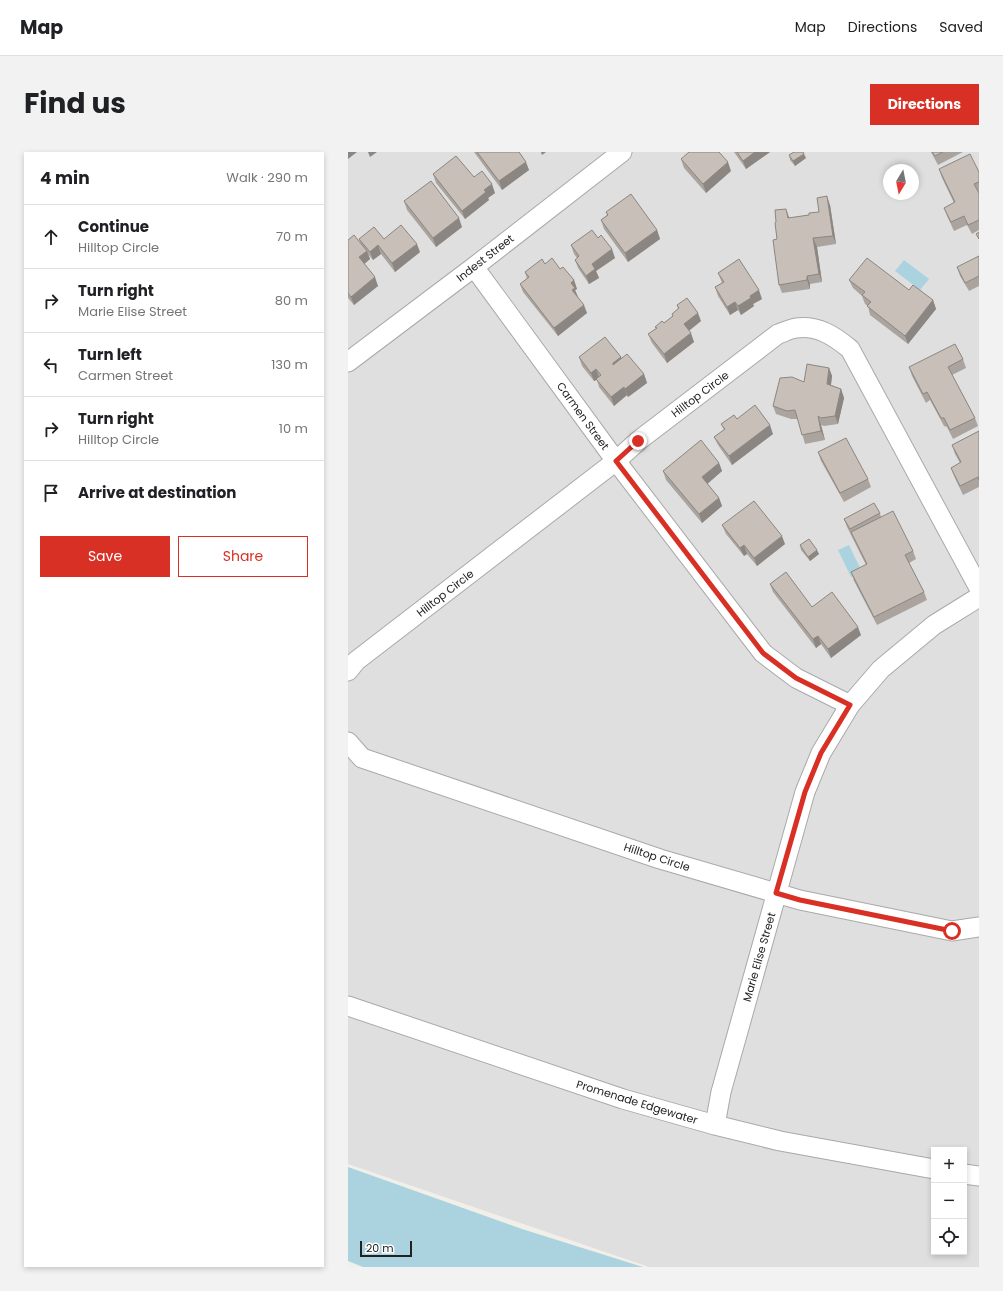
<!DOCTYPE html>
<meta charset="utf-8">
<style>
body{margin:0;font-family:Poppins,sans-serif;background:#f2f2f2;color:#202124}
.controls{position:absolute;right:12px;bottom:12px;display:grid;overflow:hidden;border-radius:0px;box-shadow:0 2px 6px #0003}
.controls button{width:36px;height:36px;display:grid;place-items:center;padding:0;border:0;border-bottom:1px solid #e0e0e0;background:#fff;color:#202124;font:20px sans-serif}
.compass{position:absolute;left:535px;top:12px;width:36px;height:36px;border-radius:50%;background:#fff;box-shadow:0 2px 6px #0003;rotate:190deg}
.scale{position:absolute;left:12px;bottom:10px;width:52px;box-sizing:border-box;padding-left:4px;border:2px solid #222;border-top:0;font-size:11px;line-height:14px;white-space:nowrap;color:#222;-webkit-text-stroke:3px #fff;paint-order:stroke}
.stop{position:absolute;width:12px;height:12px;margin:-9px;border:3px solid #d93025;border-radius:50%;background:#fff}
.stop.end{background:#d93025;border-color:#fff;box-shadow:0 1px 4px #0008}
.list{margin:0;padding:0;list-style:none}
h2{display:flex;justify-content:space-between;align-items:center;height:52px;margin:0;padding:0 16px;font-size:17px}
h2 small{font-size:13px;font-weight:400;color:#757577}
.list li{display:grid;grid-template-columns:26px 1fr auto;gap:12px;align-items:center;box-sizing:border-box;height:64px;padding:0 16px;border-top:1px solid #e0e0e0}
.list b{display:block;font-size:15px;white-space:nowrap}
.list p{margin:0;font-size:13px;white-space:nowrap;color:#757577}
.list em{font-size:13px;font-style:normal;color:#757577}
.actions{display:flex;gap:8px;padding:12px 16px}
.actions a{flex:1;padding:9px 0;border:1px solid #d93025;border-radius:0px;text-align:center;font-size:14px;color:#d93025}
.actions .main{background:#d93025;color:#fff}
.icon{flex:none;width:22px;height:22px;fill:none;stroke:currentColor;stroke-width:2;stroke-linecap:round;stroke-linejoin:round}
.map{position:relative;flex:none;width:631px;height:1115px;overflow:hidden;border-radius:0px}
header{display:flex;align-items:center;gap:24px;box-sizing:border-box;height:56px;padding:0 20px;background:#fff;border-bottom:1px solid #e0e0e0}
header strong{font-size:19px}
nav{display:flex;gap:22px;margin-inline-start:auto;font-size:14px}
.intro{display:flex;align-items:center;justify-content:space-between;box-sizing:border-box;height:96px;padding:0 24px}
h1{margin:0;font-size:28px}
.button{padding:10px 18px;border-radius:0px;background:#d93025;color:#fff;font-size:14px;font-weight:700}
main{display:flex;gap:24px;padding:0 24px}
aside{flex:1;background:#fff;border-radius:0px;box-shadow:0 2px 6px #0003}
.map>svg:first-child{display:block}
</style>
<header>
<strong>Map</strong>
<nav><a>Map</a><a>Directions</a><a>Saved</a></nav>
</header>
<div class="intro"><h1>Find us</h1><a class="button">Directions</a></div>
<main>
<aside>
<h2>4 min<small>Walk · 290 m</small></h2>
<ul class="list">
<li><svg class="icon" aria-label="ahead" viewBox="0 0 24 24"><path d="M12 20V5M6 11l6-6 6 6"/></svg><div><b>Continue</b><p>Hilltop Circle</p></div><em>70 m</em></li>
<li><svg class="icon" aria-label="right" viewBox="0 0 24 24"><path d="M7 20v-9h11M14 6l5 5-5 5"/></svg><div><b>Turn right</b><p>Marie Elise Street</p></div><em>80 m</em></li>
<li><svg class="icon" aria-label="left" viewBox="0 0 24 24"><path d="M17 20v-9H6M10 6l-5 5 5 5"/></svg><div><b>Turn left</b><p>Carmen Street</p></div><em>130 m</em></li>
<li><svg class="icon" aria-label="right" viewBox="0 0 24 24"><path d="M7 20v-9h11M14 6l5 5-5 5"/></svg><div><b>Turn right</b><p>Hilltop Circle</p></div><em>10 m</em></li>
<li><svg class="icon" aria-label="arrive" viewBox="0 0 24 24"><path d="M6 21V4h12l-3 4 3 4H6"/></svg><div><b>Arrive at destination</b></div></li>
</ul>
<div class="actions"><a class="main">Save</a><a>Share</a></div>
</aside>
<div class="map">
<svg width="631" height="1115" viewBox="0 0 631 1115">
<rect width="100%" height="100%" fill="#f2efe9"/>
<path fill="#e0dfdf" fill-rule="evenodd" d="M0,0h631v1115h-330l-301,-103zM541,18h24v24h-24zM586,998h30v102h-30z"/>
<path fill="#aad3df" d="M556,108l25,19 -9,11 -25,-19z
M501,393l13,27 -11,5 -13,-27z
M0,1015l174,62 121,38h-280l-15,-6z"/>
<g fill="none" stroke-linecap="round" stroke-linejoin="round">
<g stroke="#a9a9a9" stroke-width="21">
<path id="street" d="M126,115l142,194 147,192 33,25 54,27
M0,210l126,-95 148,-115
M0,519l8,-10 260,-200 22,-20 140,-107c6,-2 12,-5 18,-6 22,-3 38,8 54,21l129,239
M0,590l14,16 298,101 140,41 152,31 27,-4
M0,854l275,93 92,26 65,16 154,28
M367,973l6,-33 84,-300 16,-39 29,-48 31,-36 53,-44 45,-28
M616,1022l15,2"/>
</g>
<use href="#street" stroke="#fff" stroke-width="19"/>
</g>
<path fill="#aba49e" d="M126,0h45l10,18 -27,20z
M386,0h36l-24,17z
M583,0h32l-25,13z
M441,3l17,3 -11,8 -5,-6z
M333,7l50,12 -25,22 -22,-25z
M591,17l40,3v58l-7,4 -5,-9 -13,6 -7,-15 -3,-8 10,-5 -12,-25z
M85,22l41,3 21,16 -7,5 1,2 -24,19 -29,-36z
M56,49l58,26 -26,20 -29,-37z
M482,53l6,39 -19,3 5,35 -12,2v5l-28,4 -3,-8 -2,-46 12,-21 20,-3 10,-3z
M258,60l51,18 3,9 -32,23 -24,-33 -3,-9 6,-5z
M250,86l17,20 -19,13 3,7 -10,6 -11,-16 -3,-8 2,-2 -3,-4 -3,-9z
M11,87h25l36,13 -25,20 -14,-18 -8,6 -5,-6 2,5 -6,5 14,22 -24,19 -6,-7v-58l13,4z
M631,104v30l-10,5 -9,-15 -3,-9z
M197,112l15,5 14,11 3,9 -2,1 3,7 9,16 -29,23 -35,-44 -3,-8 7,-5 -2,-7z
M370,121l44,26 -9,5 1,2 -13,9 -3,-5 -8,5 -12,-19 -3,-9 7,-4z
M501,128l84,20 3,9 -28,35 -38,-29 -2,-9 -3,-2 -3,-8 -9,-8z
M329,153l24,16 -12,10 5,11 -27,21 -15,-20 -4,-9 8,-5 -1,-2 9,-4 9,-7 -1,-2 6,-5z
M231,205h42v2l23,15 3,9 -19,14 -1,-2 -13,11 -15,-19 -2,-7 -3,1 -12,-15z
M615,207l3,9 -14,7 23,43 3,8 -25,13 -6,-12 -3,-1 -14,-26 -4,3 -14,-27 -3,-9z
M481,216l3,8 -1,9 10,4 3,9 -6,26 -14,2 -3,-1 4,15 -20,4 -7,-25h-7l-15,-5 -3,-8 31,-24z
M389,267l36,15 -41,31 -14,-20 -4,-8 10,-7 -3,-6z
M631,279v56l-16,8 -9,-19 -3,-8 9,-5 -5,-9 -3,-9z
M470,300l50,27 3,8 -27,15 -23,-41z
M371,311l3,8 -15,13 12,14 3,8 -20,17 -36,-43 -3,-9z
M532,361l1,4 32,34 3,8 -7,4 15,29 3,8 -50,25 -23,-44 -3,-9 15,-7 -19,-38 -3,-8z
M374,373l63,19 -28,22 -10,-12 -3,2 -18,-22z
M452,393l19,9 -9,7 -9,-11z
M422,432l42,23 49,28 -30,23 -10,-14 -5,4 -43,-56z"/>
<path fill="#8b8681" d="M0,0h9l-9,7z
M20,0h9l-7,5z
M193,0h5l-4,3z
M407,0h15l-24,17 -3,-8z
M456,2l2,4 -11,8 -2,-5z
M178,10l3,8 -27,20 -3,-9z
M380,10l3,9 -25,22 -3,-9z
M144,32l3,9 -7,5 1,2 -24,19 -3,-8 22,-21z
M479,44l3,9 6,39 -3,-8z
M438,57l3,8 2,10 -3,-9z
M111,66l3,9 -26,20 -3,-9z
M309,78l3,9 -32,23 -3,-9z
M465,86l4,9 5,35 -3,-8z
M69,92l3,8 -25,20 -3,-9z
M30,93l3,9 -8,6 -3,-8z
M264,97l3,9 -19,13 3,7 -10,6 -3,-8 6,-12z
M19,99l3,8 -8,7 -3,-9z
M459,124l3,8v5l-3,-9z
M27,125l3,9 -24,19 -3,-8z
M226,128l3,9 -2,1 3,7 -6,-7 -1,-7z
M411,138l3,9 -9,5 1,2 -13,9 -3,-9 12,-10z
M585,148l3,9 -28,35 -3,-8z
M387,150l3,8 -8,5 -3,-8z
M236,153l3,8 -29,23 -4,-8z
M350,161l3,8 -14,11 -3,-8z
M343,181l3,9 -27,21 -3,-9z
M273,205l3,8 -8,7 -3,-9z
M481,216l3,8 -2,16 -3,-8z
M248,217l3,9 -5,3 -3,-8z
M296,222l3,9 -19,14 -3,-8z
M276,235l3,8 -13,11 -3,-9z
M493,237l3,9 -6,26 -3,-8z
M470,264l3,9 4,15 -4,-9z
M422,273l3,9 -41,31 -3,-9z
M371,311l3,8 -17,15 -3,-9z
M371,346l3,8 -20,17 -3,-9z
M434,384l3,8 -28,22 -3,-8z
M396,393l3,9 -3,2 -4,-8z
M469,398l2,4 -9,7 -2,-4z
M510,475l3,8 -30,23 -3,-9z
M470,484l3,8 -5,4 -3,-9z"/>
<path fill="#c7bfb8" stroke="#8b8681" d="M129,0h42l7,10 -27,19z
M341,0h30l9,10 -25,22 -22,-25z
M389,0h18l-12,9z
M446,0h9l1,2 -11,7 -4,-6z
M584,0h11l-8,4z
M622,2l9,18v10l-5,2 5,9v27l-11,5 -4,-9 -13,6 -7,-14 11,-6 -16,-33z
M108,4l18,21 8,-6 10,13 -8,6 2,2 -24,19 -29,-37z
M83,29l28,37 -26,20 -29,-37z
M283,42l26,36 -32,23 -24,-33 7,-5 -2,-3z
M479,44l6,40 -20,2 6,36 -12,2v4l-28,5 -6,-45 4,-1 -2,-16 1,-1 -1,-12 11,-1 2,9 21,-3v-2l10,-1 -2,-14z
M53,73l16,19 -25,19 -14,-18 -8,7 -11,-13 15,-12 10,12z
M244,78l6,8 3,-3 11,14 -20,15 3,5 -9,7 -11,-16 4,-4 -8,-11z
M631,80v7l-3,-5z
M6,83l13,16 -8,6 16,20 -24,20 -3,-4v-53z
M631,104v20l-14,7 -8,-16z
M204,106l8,11 3,-2 11,13 -3,3 4,5 -3,2 12,15 -30,23 -34,-44 9,-7 -4,-5 17,-13 3,5z
M519,106l42,32 4,-5 20,15 -28,36 -38,-30 4,-4 -9,-7 3,-3 -16,-12z
M391,107l20,31 -9,6 1,2 -13,8 -3,-4 -8,5 -12,-20 9,-5 -6,-9z
M339,146l11,15 -14,11 7,9 -27,21 -16,-20 9,-6 -2,-1 7,-6 2,2 9,-7 -1,-2 7,-6 -2,-3z
M257,185l16,20 -8,6v2l14,-11 17,20 -19,15 -1,-2 -13,10 -15,-18 5,-4 -5,-6 -5,4 -12,-16z
M607,192l8,15 -15,8 27,51 -25,12 -6,-12h-3l-14,-26 -4,2 -14,-27z
M459,212l22,4 -2,16 14,5 -6,27 -14,2 -3,-2 3,15 -19,4 -7,-25 -8,1 -14,-5 7,-28 12,-1 12,5z
M407,253l15,20 -41,31 -15,-19 11,-8 -4,-5 13,-9 3,4z
M631,279v49l-1,-3 -18,9 -9,-18 10,-6 -9,-17z
M498,286l22,41 -28,14 -22,-41z
M353,288l18,23 -17,14 17,21 -20,16 -36,-43z
M406,349l28,35 -28,22 -10,-13 -4,3 -18,-23z
M526,351l6,10 -30,16 -6,-10z
M545,359l20,40 -8,4 19,37 -50,25 -23,-45 16,-8 -16,-32z
M461,387l8,11 -9,7 -8,-12z
M438,420l26,35 20,-15 26,35 -30,22 -10,-13 -5,3 -43,-55z"/>
<g fill="none" stroke-linecap="round" stroke-linejoin="round">
<path stroke="#d93025" stroke-width="5" d="M290,289l-22,20 147,192 33,25 54,27 -29,48 -16,39 -29,101 24,7 152,31"/>
</g>
<g text-anchor="middle" dominant-baseline="central" stroke-width="3" stroke-linejoin="round" paint-order="stroke">
<g font-size="11" fill="#222" stroke="#fff">
<text transform="translate(137 106) rotate(-38)">Indest Street</text>
<text transform="translate(352 242) rotate(-37)">Hilltop Circle</text>
<text transform="translate(235 264) rotate(54)">Carmen Street</text>
<text transform="translate(97 441) rotate(-38)">Hilltop Circle</text>
<text transform="translate(309 705) rotate(18)">Hilltop Circle</text>
<text transform="translate(411 805) rotate(-74)">Marie Elise Street</text>
<text transform="translate(289 950) rotate(17)">Promenade Edgewater</text>
</g>
</g>
</svg>
<div class="controls">
<button>+</button>
<button>−</button>
<button><svg class="icon" aria-label="locate" viewBox="0 0 24 24"><circle cx="12" cy="12" r="6"/><path d="M12 2v4M12 18v4M2 12h4M18 12h4"/></svg></button>
</div>
<svg class="compass" viewBox="-18 -18 36 36"><path d="M0-13l5 13h-10z" fill="#e53935"/><path d="M0 13l5-13h-10z" fill="#757577"/></svg>
<div class="scale">20 m</div>
<div class="stop" style="left:604px;top:779px"></div>
<div class="stop end" style="left:290px;top:289px"></div>
</div>
</main>
